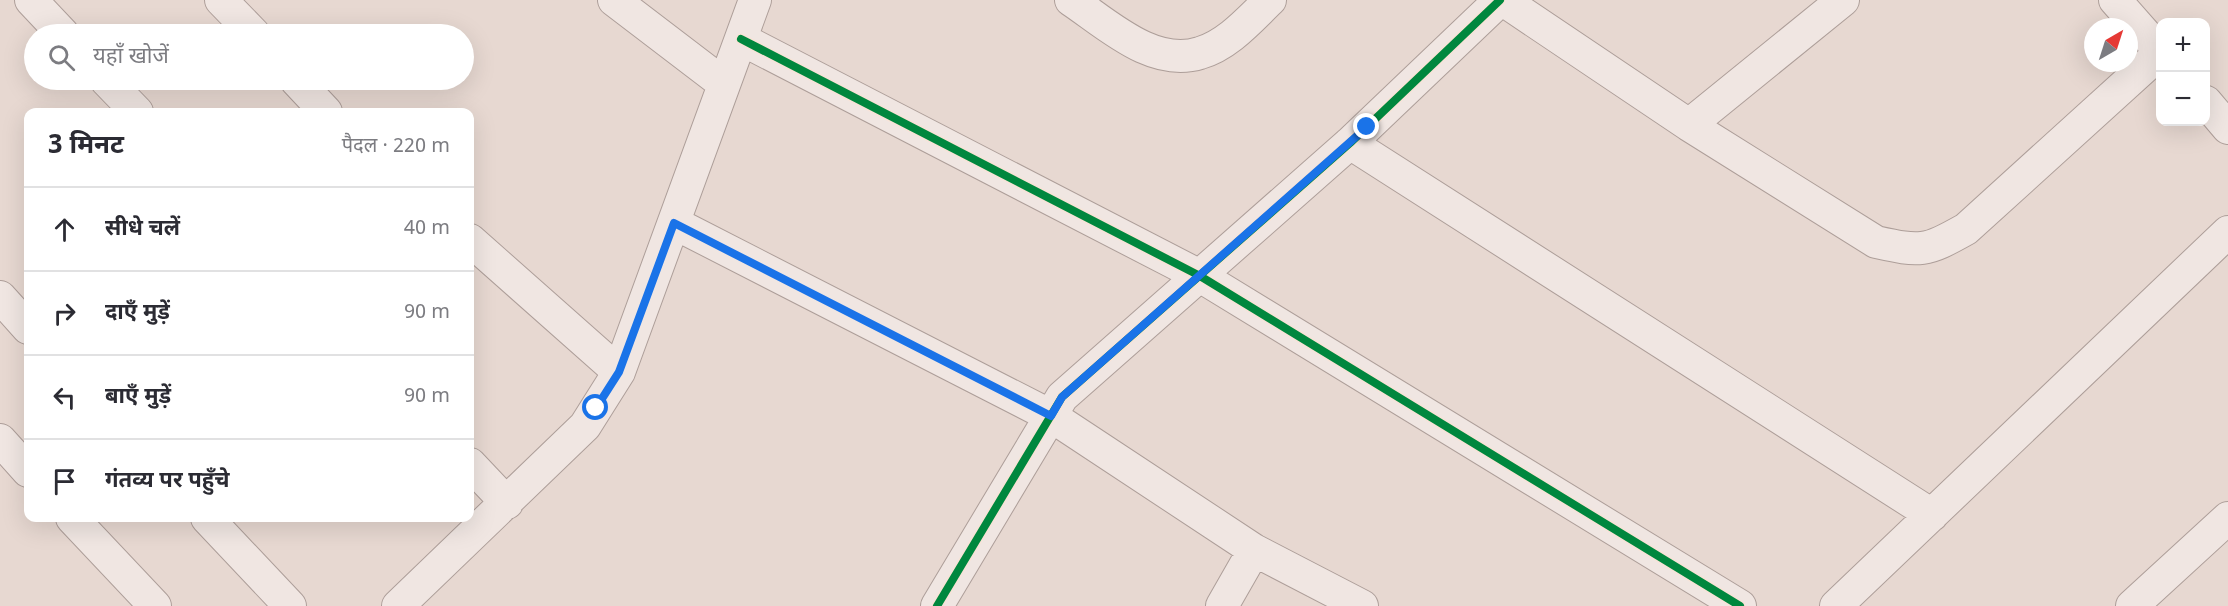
<!DOCTYPE html>
<html lang="hi">
<meta charset="utf-8">
<style>
body{margin:0;font-family:Georgia,"Noto Sans Devanagari",serif;background:#f7f7f7;color:#2b2b33}
.controls{position:absolute;right:18px;top:18px;display:grid;overflow:hidden;border-radius:12px;box-shadow:0 6px 24px #0002}
.controls button{width:54px;height:54px;display:grid;place-items:center;padding:0;border:0;border-bottom:2px solid #e1e1e2;background:#fff;color:#2b2b33;font:30px sans-serif}
.compass{position:absolute;left:2084px;top:18px;width:54px;height:54px;border-radius:50%;background:#fff;box-shadow:0 6px 24px #0002;rotate:39deg}
.stop{position:absolute;width:18px;height:18px;margin:-14px;border:4px solid #1a73e8;border-radius:50%;background:#fff}
.stop.end{background:#1a73e8;border-color:#fff;box-shadow:0 2px 6px #0008}
.list{margin:0;padding:0;list-style:none}
h2{display:flex;justify-content:space-between;align-items:center;height:78px;margin:0;padding:0 24px;font-size:26px}
h2 small{font-size:20px;font-weight:400;color:#7c7c81}
.list li{display:grid;grid-template-columns:39px 1fr auto;gap:18px;align-items:center;box-sizing:border-box;height:84px;padding:0 24px;border-top:2px solid #e1e1e2}
.list b{display:block;font-size:22px;white-space:nowrap}
.list em{font-size:20px;font-style:normal;color:#7c7c81}
.icon{flex:none;width:33px;height:33px;fill:none;stroke:currentColor;stroke-width:2;stroke-linecap:round;stroke-linejoin:round}
.map{position:relative;flex:none;width:2228px;height:606px;overflow:hidden}
.search{position:absolute;background:#fff;box-shadow:0 6px 24px #0002;left:24px;top:24px;width:450px;height:66px;display:flex;align-items:center;gap:15px;box-sizing:border-box;padding:0 21px;border-radius:33px;color:#7c7c81;font-size:22px}
.panel{position:absolute;background:#fff;box-shadow:0 6px 24px #0002;left:24px;top:108px;width:450px;height:414px;border-radius:12px}
.map>svg:first-child{display:block}
</style>
<div class="map">
<svg width="2228" height="606" viewBox="0 0 2228 606">
<rect width="100%" height="100%" fill="#e7d8d1"/>
<g fill="none" stroke-linecap="round" stroke-linejoin="round">
<g stroke="#ad9e99" stroke-width="34">
<path id="minor" d="M31,0l32,34
M221,0l33,34
M614,0l110,84
M1071,0c36,24 82,68 129,53 28,-8 50,-34 70,-53
M1503,0l186,125 187,117c45,10 49,10 90,-13l194,-176
M2115,0l45,51
M741,39l459,237 540,330
M106,80l31,32
M296,80l30,32
M2206,102l22,26
M1689,125l154,-125
M1350,143l582,372
M674,223l377,193 203,134 108,56
M470,240l149,132
M0,297l28,31
M0,440l28,31
M470,464l37,39
M72,518l83,88
M207,518l83,88
M398,606l187,-180 34,-54 136,-372
M937,606l125,-209 288,-254 150,-143
M1222,606l32,-56
M1836,606l392,-374
M2132,606l96,-88"/>
</g>
<use href="#minor" stroke="#f0e6e2" stroke-width="32"/>
<g stroke="#f8e3d7" stroke-width="11">
<path id="cycleway" d="M741,39l459,237 540,330
M937,606l125,-209 288,-254 150,-143"/>
</g>
<use href="#cycleway" stroke="#00873e" stroke-width="8"/>
</g>
<g fill="none" stroke-linecap="round" stroke-linejoin="round">
<path stroke="#1a73e8" stroke-width="8" d="M596,408l23,-36 55,-149 377,193 11,-19 305,-270"/>
</g>
</svg>
<div class="controls">
<button>+</button>
<button>−</button>
</div>
<svg class="compass" viewBox="-18 -18 36 36"><path d="M0-13l5 13h-10z" fill="#e53935"/><path d="M0 13l5-13h-10z" fill="#7c7c81"/></svg>
<div class="stop" style="left:596px;top:408px"></div>
<div class="stop end" style="left:1367px;top:127px"></div>
<div class="search"><svg class="icon" aria-label="search" viewBox="0 0 24 24"><circle cx="10" cy="10" r="6"/><path d="M15 15l6 6"/></svg>यहाँ खोजें</div>
<section class="panel">
<h2>3 मिनट<small>पैदल · 220 m</small></h2>
<ul class="list">
<li><svg class="icon" aria-label="ahead" viewBox="0 0 24 24"><path d="M12 20V5M6 11l6-6 6 6"/></svg><div><b>सीधे चलें</b></div><em>40 m</em></li>
<li><svg class="icon" aria-label="right" viewBox="0 0 24 24"><path d="M7 20v-9h11M14 6l5 5-5 5"/></svg><div><b>दाएँ मुड़ें</b></div><em>90 m</em></li>
<li><svg class="icon" aria-label="left" viewBox="0 0 24 24"><path d="M17 20v-9H6M10 6l-5 5 5 5"/></svg><div><b>बाएँ मुड़ें</b></div><em>90 m</em></li>
<li><svg class="icon" aria-label="arrive" viewBox="0 0 24 24"><path d="M6 21V4h12l-3 4 3 4H6"/></svg><div><b>गंतव्य पर पहुँचे</b></div></li>
</ul>
</section>
</div>
